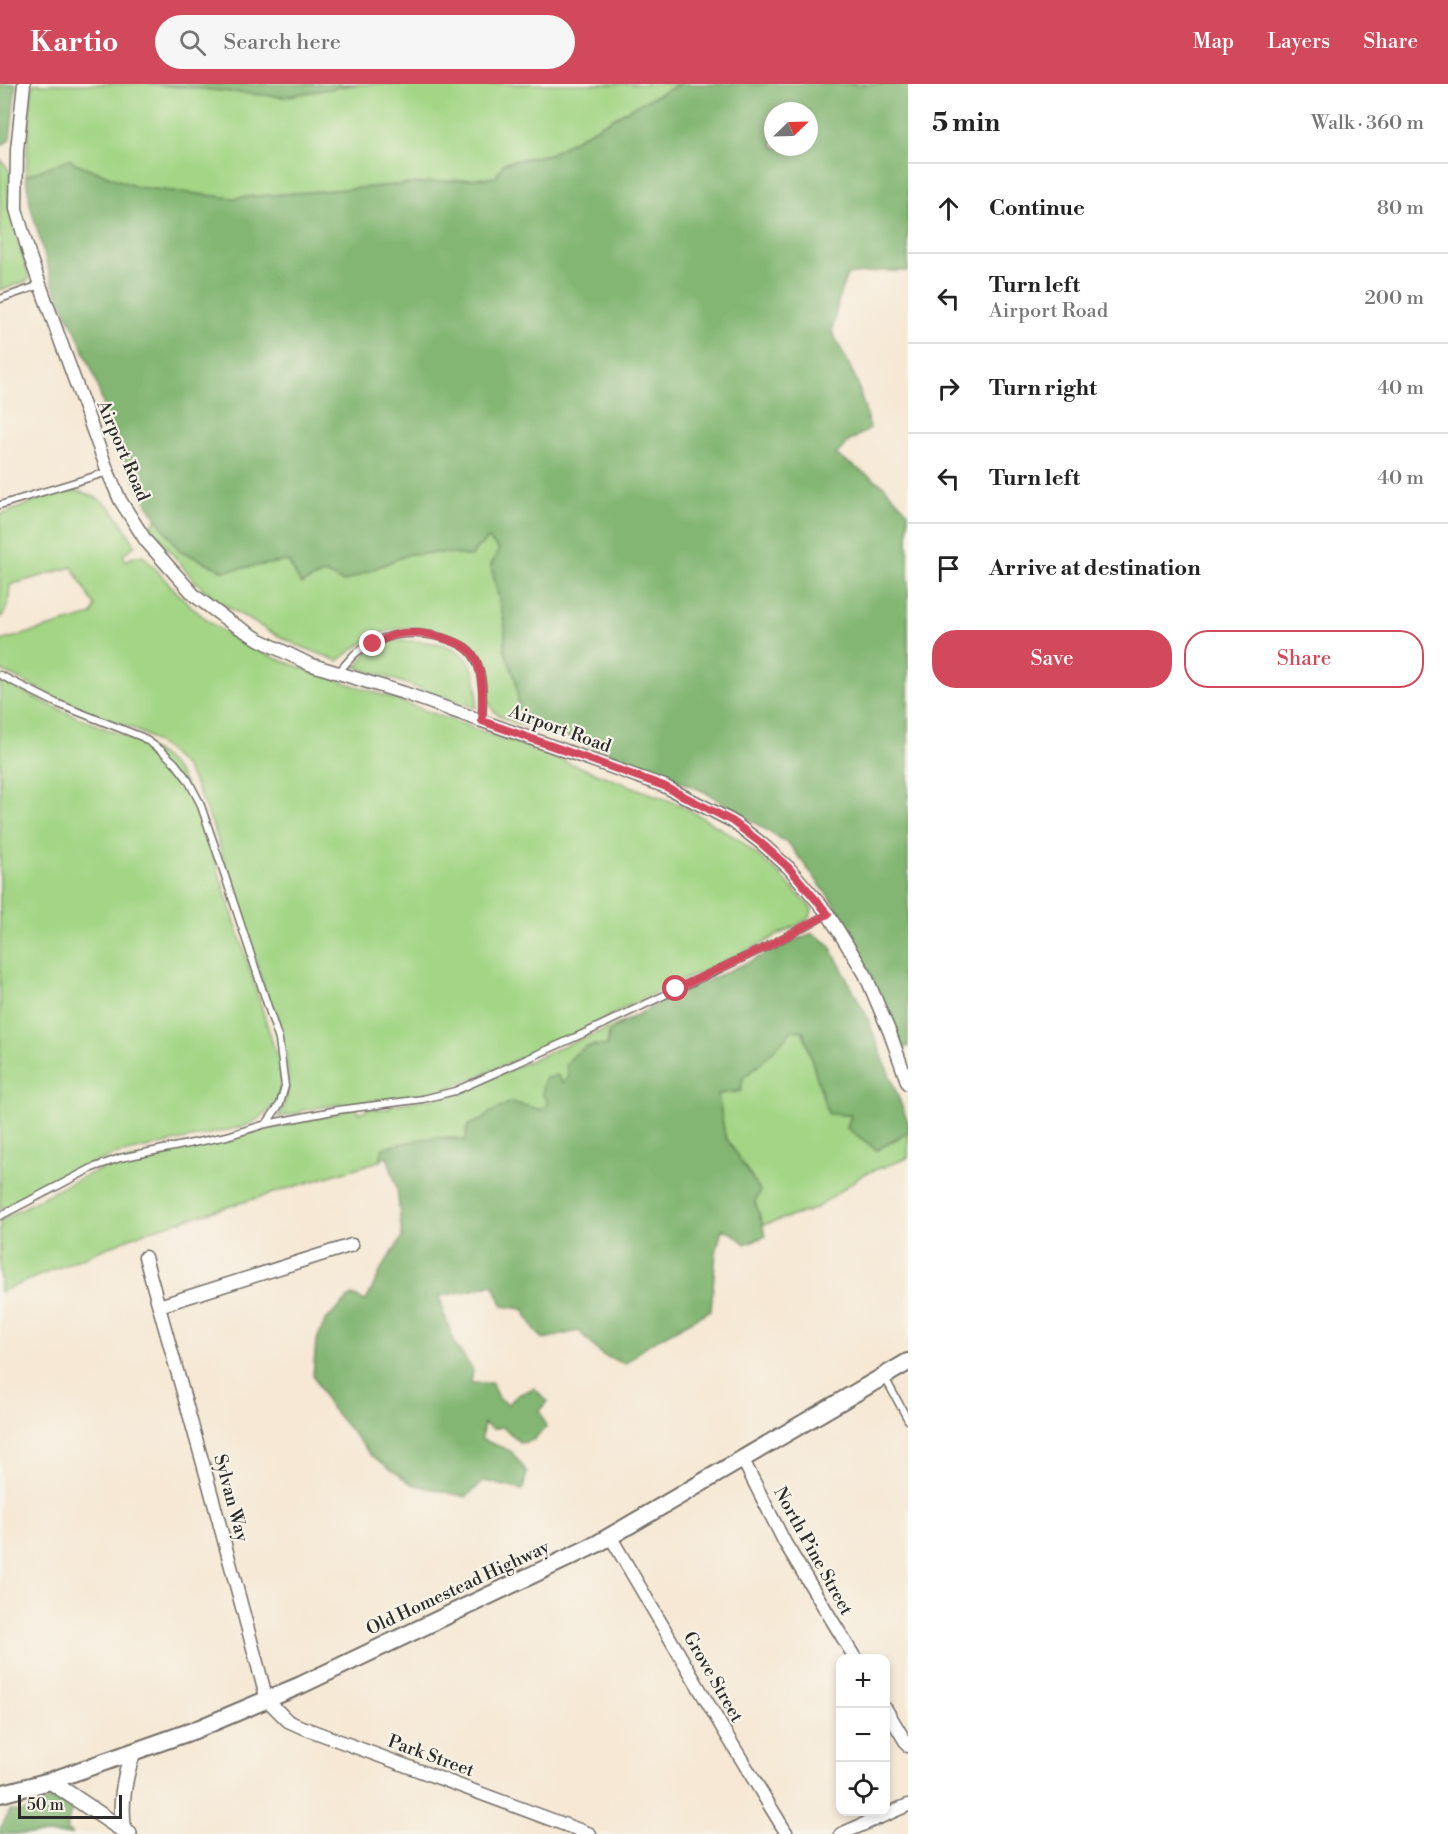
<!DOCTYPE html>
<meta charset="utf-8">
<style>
body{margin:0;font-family:"Libre Bodoni",serif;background:#f6f6f6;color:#222}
.controls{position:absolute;right:18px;bottom:18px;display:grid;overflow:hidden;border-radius:12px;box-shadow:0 3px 9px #0003}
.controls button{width:54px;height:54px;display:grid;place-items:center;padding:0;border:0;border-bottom:2px solid #e0e0e0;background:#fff;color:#222;font:30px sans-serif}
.compass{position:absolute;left:764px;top:18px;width:54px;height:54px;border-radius:50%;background:#fff;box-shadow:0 3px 9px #0003;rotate:67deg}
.scale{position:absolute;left:18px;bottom:15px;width:104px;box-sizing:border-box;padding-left:6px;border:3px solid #2b2b2b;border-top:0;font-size:16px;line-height:21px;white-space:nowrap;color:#2b2b2b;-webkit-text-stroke:4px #f7f3e8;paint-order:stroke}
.stop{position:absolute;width:18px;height:18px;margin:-14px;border:4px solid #d1495b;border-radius:50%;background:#fff}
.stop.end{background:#d1495b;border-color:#fff;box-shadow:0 2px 6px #0008}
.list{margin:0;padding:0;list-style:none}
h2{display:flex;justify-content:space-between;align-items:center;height:78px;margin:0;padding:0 24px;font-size:26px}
h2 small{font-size:20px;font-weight:400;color:#767676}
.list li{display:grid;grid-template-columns:39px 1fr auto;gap:18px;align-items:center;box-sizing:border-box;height:90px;padding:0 24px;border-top:2px solid #e0e0e0}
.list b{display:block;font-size:22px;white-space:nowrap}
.list p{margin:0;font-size:20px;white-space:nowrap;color:#767676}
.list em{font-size:20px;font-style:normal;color:#767676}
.actions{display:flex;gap:12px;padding:18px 24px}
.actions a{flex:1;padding:14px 0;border:2px solid #d1495b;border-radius:24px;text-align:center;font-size:21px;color:#d1495b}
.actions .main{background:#d1495b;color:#fff}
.icon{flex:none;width:33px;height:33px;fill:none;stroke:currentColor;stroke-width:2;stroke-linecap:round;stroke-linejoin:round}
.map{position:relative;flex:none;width:908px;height:1750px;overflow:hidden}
header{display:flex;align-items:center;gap:36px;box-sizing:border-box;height:84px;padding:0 30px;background:#d1495b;color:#fff}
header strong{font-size:28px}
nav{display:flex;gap:33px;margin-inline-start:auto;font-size:21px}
.search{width:420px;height:54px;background:#f6f6f6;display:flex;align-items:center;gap:15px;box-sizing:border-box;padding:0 21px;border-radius:33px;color:#767676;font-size:22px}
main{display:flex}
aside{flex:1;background:#fff}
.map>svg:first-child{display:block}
</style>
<header>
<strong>Kartio</strong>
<div class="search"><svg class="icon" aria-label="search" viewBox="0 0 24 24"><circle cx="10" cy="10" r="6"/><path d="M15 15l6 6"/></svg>Search here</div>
<nav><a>Map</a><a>Layers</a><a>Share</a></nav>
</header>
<main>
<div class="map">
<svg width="908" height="1750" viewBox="0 0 908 1750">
<rect width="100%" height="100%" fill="#f7f3e8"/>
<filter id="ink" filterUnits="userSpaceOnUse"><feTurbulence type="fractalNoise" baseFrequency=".0167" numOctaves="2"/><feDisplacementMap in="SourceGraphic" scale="12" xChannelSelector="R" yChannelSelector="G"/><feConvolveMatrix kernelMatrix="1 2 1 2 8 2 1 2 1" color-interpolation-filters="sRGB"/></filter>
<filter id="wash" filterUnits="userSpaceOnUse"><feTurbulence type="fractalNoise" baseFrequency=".008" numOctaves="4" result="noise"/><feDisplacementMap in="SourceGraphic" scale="24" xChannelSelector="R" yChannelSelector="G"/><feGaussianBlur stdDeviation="1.35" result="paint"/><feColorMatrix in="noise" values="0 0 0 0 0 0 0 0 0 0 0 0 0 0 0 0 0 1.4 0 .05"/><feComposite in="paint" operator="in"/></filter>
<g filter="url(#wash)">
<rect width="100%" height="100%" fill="#f6e8d4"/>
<path fill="#a3d585" stroke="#678058" stroke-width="1.5" d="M33,0h117l133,13 75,-13h322l-45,22 -85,48 -46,9 -7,14 -264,21 -97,-11 -61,-24 -6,-4 -43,17 3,-63z
M0,75l7,8 3,6 -2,16 1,21 20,67 -1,4 -28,9z
M77,407c34,8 40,25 57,52l1,2 -12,10 3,6 7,-4 10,-2c23,26 46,53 75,73 48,33 104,46 159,65 102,37 205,74 306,113l55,33 39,33 35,37 -2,9 -49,26 -118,55 -65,33 -124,55 -33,8 -67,8 -6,2 -6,-1 -39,6 -4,3 -21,4c13,-20 11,-38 8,-60l-71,-226 -19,-45 -11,-19 -17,-16 -19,-14 -19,-10 -72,-26 -19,-12 -39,-19v-29l92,-26 3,-9 -23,-39 -62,18 -1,16 -6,15 -3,1v-102l56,-22z
M157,435l22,31 44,21 65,-10 13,23 24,-11 18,9 66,-28 37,-1 26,4 3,-7 13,-12 11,11 -8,16 14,60v26l11,30 3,30 18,17c-15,-3 -31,-6 -42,-16 -14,-13 -8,-45 -20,-61 -8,-10 -20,-15 -31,-17 -12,-3 -24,-7 -37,-6 -24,0 -51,18 -69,33l-41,-16 -30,-15 -51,-30 -22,-20 -44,-53z
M392,557c52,-1 92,3 84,67l-122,-42 5,-1 8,-13z
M0,596c30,16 61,31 92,43 30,13 63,21 84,47 9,11 15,24 21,36l45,138 38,123c0,6 2,14 1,20 -4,20 -18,31 -36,39l-131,29 -38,16 -76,39z
M624,938l-14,11 -2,13 -15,-1 -8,2 -16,29 -27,35 -31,-9 -26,17 -17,6 -2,6 1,10 -18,-4 -66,11 -3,13 -233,70 -147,61v-71c41,-23 81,-47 126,-60l208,-47 22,-7 3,6 9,-4h20l4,-4 64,-11 105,-47z
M793,945l10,2 25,83 23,1 -4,13 30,22 31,-18v26l-44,16 -49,35 -52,16 -8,-23 5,-11 -35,-55 -7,-42 23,-3 2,-13 19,-16z"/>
<path fill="#82b672" stroke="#56704e" stroke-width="1.5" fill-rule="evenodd" d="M0,0h16l-6,55 -6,5 -4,-1z
M150,0h208l-75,13z
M680,0h228v187h-28l-33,4 -7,18 -8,38 25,50 13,48 -22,13 -12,13 47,30 25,27v459l-6,2 6,23v51l-5,1 -44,-99 -26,-47 -44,-58 -84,-52 -80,-34 -88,-30 -18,-17 -3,-30 -11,-30v-26l-14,-60 8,-16 -11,-10 -13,11 -3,7 -26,-4 -37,1 -66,28 -18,-9 -24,11 -13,-23 -65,10 -44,-21 -32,-46 -33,-65 -20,-64 -18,-43 -23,-47 -22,-77 -5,-32 43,-17 6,4 61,24 97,11 263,-21 8,-14 46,-9 85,-48zM773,27h36v36h-36z
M812,849l17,11 37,71 42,107v10l-31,18 -30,-22 4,-13 -23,-1 -25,-83 -10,-1 -31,32 -19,16 -2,13 -23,3 7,42 35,55 -5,11 11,34 -21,8 -14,-12 -9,-3 -6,24 -5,57 -62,34 -24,20 -23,-9 -23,-24 -35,8 -7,-6 -14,-24 -20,-3 -10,-22 -20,6 -33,6 3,15 13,35 17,24 -2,13h21l6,15 10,6 10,-9 16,-7 13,13 -7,10 6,16 -13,13 -12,3 -18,-16 -11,2 -8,-6 -3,16 30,12 16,21 -4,18 -39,-9 -18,16 -54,-13 -41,-29 -43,-51 -15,-29 3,-33 9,-21 27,-26 14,6 17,-35 19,-28 -5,-50 -10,-32 -7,5 3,-13c32,-8 49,-14 83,-7l2,-16 16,-6 5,-6 22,-11 31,8 6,-8 -6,-8 3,-17 5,1 7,-3 6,8 6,-7 -3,-11c13,-18 20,-20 41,-19l2,-13 15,-11 41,-22z
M53,1713l19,10 -6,23 6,4h-72v-5l10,-18 14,1c7,-5 11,-3 17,-7 5,-2 7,-6 12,-8z"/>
</g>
<g filter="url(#ink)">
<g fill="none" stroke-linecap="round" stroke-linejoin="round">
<g stroke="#726d66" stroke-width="9">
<path id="service" d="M0,215l40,-14
M0,421l108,-33
M338,589c6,-7 12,-15 19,-21 25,-18 54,-22 83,-15 10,3 25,7 32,17 13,17 11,46 10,67
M0,591l56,28 86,34 20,14 13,12 13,17 12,23 24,70 55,167 6,46 -5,18 -14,20
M0,1132l92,-48 28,-10 107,-22 39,-12 72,-14 85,-11 32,-8 132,-59 181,-86 60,-32
M884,1292l24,44"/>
</g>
<g stroke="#726d66" stroke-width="15">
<path id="minor" d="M24,0l-7,66 -1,59 14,48 78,215 12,28 26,41 49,55 35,26 30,18 49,24 95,29 260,93 68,35 29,22 28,25 39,46 37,60 25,59 18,51
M145,1173l64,228 58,215 21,21 11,5 291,108
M159,1222l193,-61
M743,1376l42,83 70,115
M610,1452l113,193 64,105
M886,1625l22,37
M841,1750l67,-29"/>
</g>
<g stroke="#726d66" stroke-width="18">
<path id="tertiary" d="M50,1697l79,53
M124,1747c-5,-27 0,-53 9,-79"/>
</g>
<g stroke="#726d66" stroke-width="20">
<path id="secondary" d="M0,1710l50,-13 145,-51 106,-45 296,-141 311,-182"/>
</g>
<use href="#service" stroke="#fff" stroke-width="6"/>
<use href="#minor" stroke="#fff" stroke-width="12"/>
<use href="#tertiary" stroke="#fff" stroke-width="15"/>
<use href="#secondary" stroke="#fff" stroke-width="16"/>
</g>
</g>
<g fill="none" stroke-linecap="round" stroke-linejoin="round" filter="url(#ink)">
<path stroke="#d1495b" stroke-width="8" d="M373,560c8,-3 17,-9 26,-10 19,-4 58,4 72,18 13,14 12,51 11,69l182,65 68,35 29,22 28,25 39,46 -60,32 -92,43"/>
</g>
<g text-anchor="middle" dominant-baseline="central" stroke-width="4.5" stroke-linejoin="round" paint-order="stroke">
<g font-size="18" fill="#2b2b2b" stroke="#f7f3e8">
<text transform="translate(123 367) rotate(67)">Airport Road</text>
<text transform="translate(560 645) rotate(20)">Airport Road</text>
<text transform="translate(231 1414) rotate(75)">Sylvan Way</text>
<text transform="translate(813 1467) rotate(61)">North Pine Street</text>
<text transform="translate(458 1504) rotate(-25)">Old Homestead Highway</text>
<text transform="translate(713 1593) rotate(60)">Grove Street</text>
<text transform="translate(431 1672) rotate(20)">Park Street</text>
</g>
</g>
</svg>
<div class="controls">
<button>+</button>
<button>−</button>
<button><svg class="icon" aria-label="locate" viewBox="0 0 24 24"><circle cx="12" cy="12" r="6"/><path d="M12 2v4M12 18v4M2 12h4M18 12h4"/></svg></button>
</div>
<svg class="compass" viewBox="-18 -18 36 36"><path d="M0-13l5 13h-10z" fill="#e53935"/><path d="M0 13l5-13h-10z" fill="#767676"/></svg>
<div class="scale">50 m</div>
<div class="stop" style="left:676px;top:905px"></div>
<div class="stop end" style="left:373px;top:560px"></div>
</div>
<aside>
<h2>5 min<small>Walk · 360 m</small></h2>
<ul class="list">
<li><svg class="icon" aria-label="ahead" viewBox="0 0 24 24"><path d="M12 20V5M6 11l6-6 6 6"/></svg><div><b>Continue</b></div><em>80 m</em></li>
<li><svg class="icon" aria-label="left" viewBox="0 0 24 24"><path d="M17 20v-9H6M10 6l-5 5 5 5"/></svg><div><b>Turn left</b><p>Airport Road</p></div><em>200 m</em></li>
<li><svg class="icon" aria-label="right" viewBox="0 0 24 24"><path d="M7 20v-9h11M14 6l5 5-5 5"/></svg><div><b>Turn right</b></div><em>40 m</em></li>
<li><svg class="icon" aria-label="left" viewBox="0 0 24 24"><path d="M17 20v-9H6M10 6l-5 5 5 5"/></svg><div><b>Turn left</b></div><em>40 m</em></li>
<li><svg class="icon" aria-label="arrive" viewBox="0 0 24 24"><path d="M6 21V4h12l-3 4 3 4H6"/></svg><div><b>Arrive at destination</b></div></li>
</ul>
<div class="actions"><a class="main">Save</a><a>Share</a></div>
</aside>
</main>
